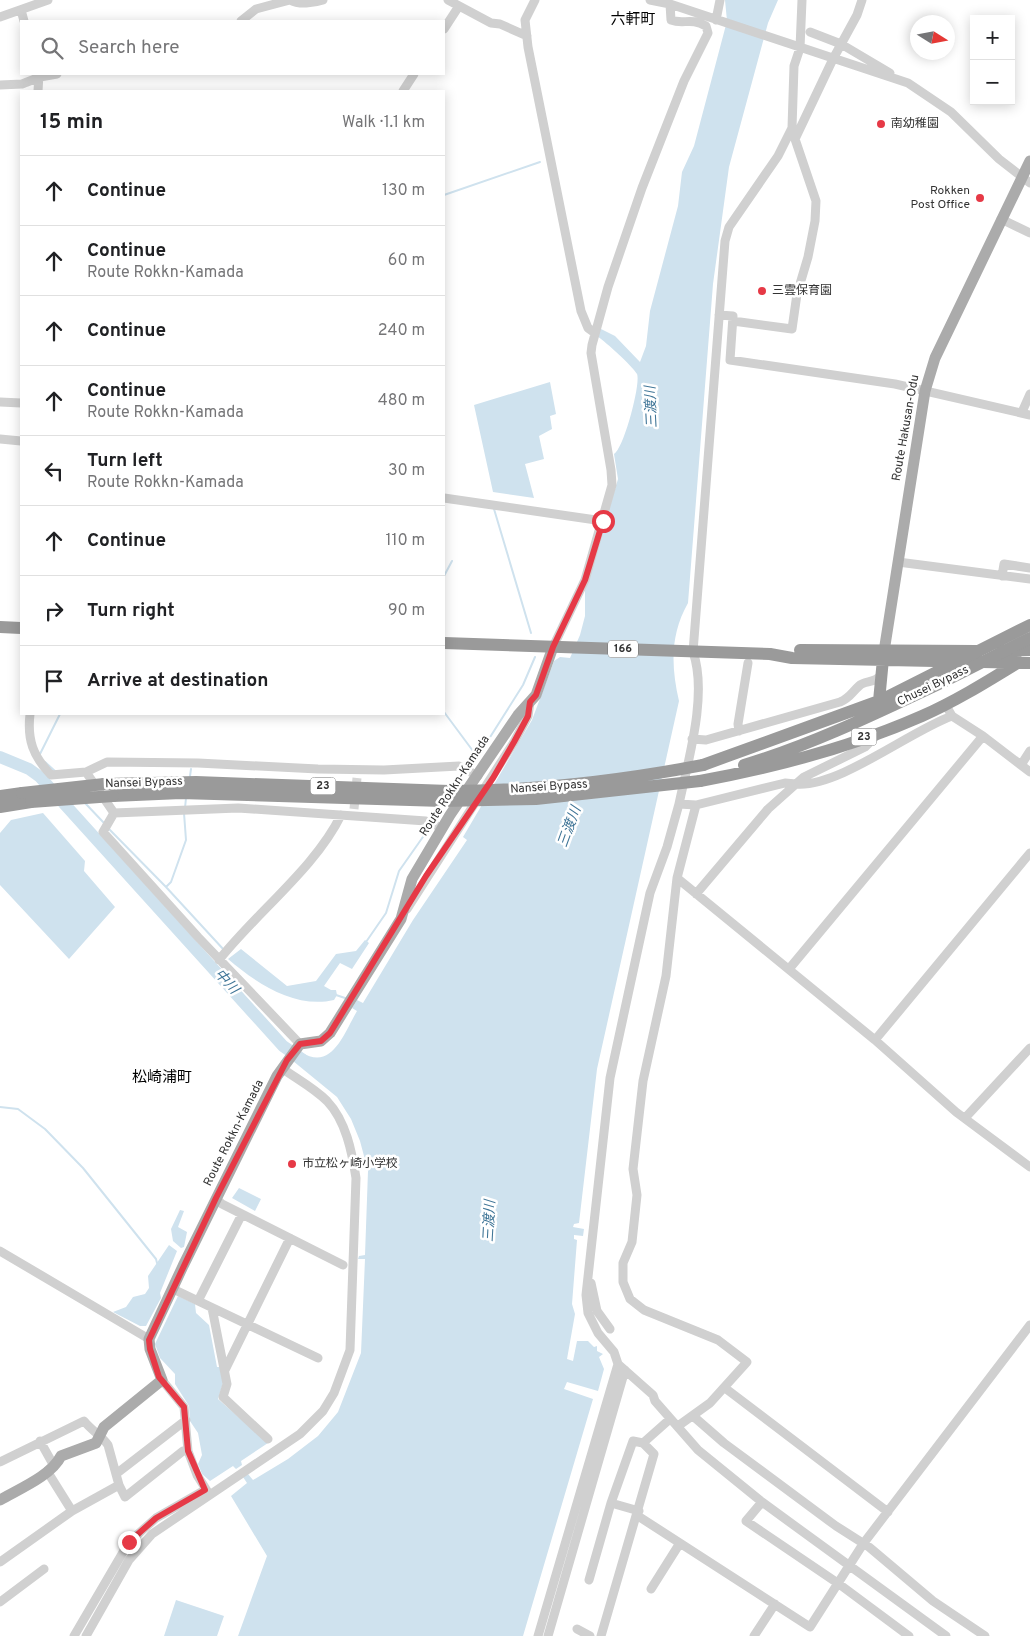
<!DOCTYPE html>
<meta charset="utf-8">
<style>
body{margin:0;font-family:Overpass,"Noto Sans JP",sans-serif;background:#f2f2f2;color:#202124}
.controls{position:absolute;right:15px;top:15px;display:grid;overflow:hidden;border-radius:0px;box-shadow:0 2px 12px #0003}
.controls button{width:45px;height:45px;display:grid;place-items:center;padding:0;border:0;border-bottom:1px solid #e0e0e0;background:#fff;color:#202124;font:25px sans-serif}
.compass{position:absolute;left:910px;top:15px;width:45px;height:45px;border-radius:50%;background:#fff;box-shadow:0 2px 12px #0003;rotate:101deg}
.stop{position:absolute;width:15px;height:15px;margin:-11px;border:4px solid #e63946;border-radius:50%;background:#fff}
.stop.end{background:#e63946;border-color:#fff;box-shadow:0 1px 5px #0008}
.list{margin:0;padding:0;list-style:none}
h2{display:flex;justify-content:space-between;align-items:center;height:65px;margin:0;padding:0 20px;font-size:21px}
h2 small{font-size:16px;font-weight:400;color:#757577}
.list li{display:grid;grid-template-columns:32px 1fr auto;gap:15px;align-items:center;box-sizing:border-box;height:70px;padding:0 20px;border-top:1px solid #e0e0e0}
.list b{display:block;font-size:19px;white-space:nowrap}
.list p{margin:0;font-size:16px;white-space:nowrap;color:#757577}
.list em{font-size:16px;font-style:normal;color:#757577}
.icon{flex:none;width:28px;height:28px;fill:none;stroke:currentColor;stroke-width:2;stroke-linecap:round;stroke-linejoin:round}
.map{position:relative;flex:none;width:1030px;height:1636px;overflow:hidden}
.search{position:absolute;background:#fff;box-shadow:0 2px 12px #0003;left:20px;top:20px;width:425px;height:55px;display:flex;align-items:center;gap:12px;box-sizing:border-box;padding:0 18px;border-radius:0px;color:#757577;font-size:19px}
.panel{position:absolute;background:#fff;box-shadow:0 2px 12px #0003;left:20px;top:90px;width:425px;height:625px;border-radius:0px}
.map>svg:first-child{display:block}
</style>
<div class="map">
<svg width="1030" height="1636" viewBox="0 0 1030 1636">
<rect width="100%" height="100%" fill="#fff"/>
<path fill="#cfe2ee" d="M725,0h53l-10,23 -39,144 -16,117 -25,319c-18,32 -17,63 -9,98l-82,368 -18,154 -5,1 -1,3 11,2 -1,7 -9,-1v4l3,1 -5,64 3,10 -8,45 6,2 4,-20h11l6,6 3,-1v5l6,3 -4,3 5,12 -6,22 -31,-9 -3,7 29,10 -70,237h-285l29,-80 -36,-60 16,-13 -4,-6 5,-3 5,6 35,-21 30,-23 20,-24 23,-59 4,-94h-7l1,-3 6,-1 3,-84 -8,-30 -9,-22 -14,-22 -44,-36 8,-9c31,20 43,-19 56,-41l-5,-3 5,-8 6,3 50,-83 54,-80 -4,-3 69,-117 22,-59 6,-4 10,1 10,-23 5,-19v-26l33,-111 -4,-25c10,-6 27,-71 23,-80 -6,-9 -30,-31 -40,-38l2,-8 16,8 25,26 6,-16 4,-35 28,-105 4,-34 12,-26 33,-125z
M550,382l6,32 -6,2 2,13 -13,7 5,23 -19,5 9,34 -41,-6 -19,-87z
M43,813l42,48 -1,10 31,36 -46,52 -69,-74v-52l11,-13z
M365,940l4,3 -17,26 -12,-6 -16,23 7,4h5l1,5 -3,5c-39,9 -78,-17 -106,-41l13,-10 46,37 29,-5 20,-27 20,-3z
M239,1188l22,11 -6,12 -23,-13z
M180,1210l4,1 -6,16 9,5 -3,15 -3,1 -8,-7 -2,-12z
M169,1245l8,6 -17,42 1,5 -15,28h-6l-27,-14 13,-5 7,-10 12,-3 4,-6 -1,-12z
M178,1296l17,8 1,9 13,12 8,42h3l3,16 -5,16 50,44 -27,18 1,4 -6,4 -3,-3 -23,15 -8,-7 -4,-10 4,-9 -4,-22 -8,-12 -1,-15 -14,-22v-10l-15,-16 -5,-14z
M176,1600l48,16 -7,20h-53z"/>
<g fill="none" stroke-linecap="round" stroke-linejoin="round">
<path stroke="#cfe2ee" stroke-width="2" d="M444,195l96,-33
M494,509l37,124
M444,576l8,-15
M444,712l29,39
M40,754l20,-40
M475,761l48,-76 12,-28
M45,762l11,10
M190,776l1,-7
M85,803l19,20
M185,808l1,-10
M184,813l2,27 -15,42 -5,5 58,63
M109,829l57,58
M366,942l20,-29 13,-42 26,-37
M336,995l9,3
M0,1107l18,2 27,20 38,39 73,91 1,4"/>
<path stroke="#cfe2ee" stroke-width="12" d="M0,757l29,12 11,8 243,269 20,14"/>
<path stroke="#d6d6d6" stroke-width="9" stroke-dasharray="9 4.5" stroke-linecap="butt" d="M354,809l3,-31"/>
<path stroke="#d0d0d0" stroke-width="9" d="M290,0c9,5 24,3 33,0
M448,0l43,23 9,1 27,12
M535,0l-10,20 3,27 53,264 7,17 7,5
M650,0l20,4 238,79 43,29 48,47 31,24
M802,0l-2,48 -6,18 -2,62 -14,28 -49,71 -4,14 -32,411c15,42 -5,109 -14,152l17,1 89,-22 11,1 8,-7 61,-30 11,-11
M21,10l3,11
M0,17l48,-17
M716,20l4,-20
M241,21l15,-12 34,-9
M444,29l15,-23
M810,32l31,12 49,29
M0,85l22,-1 18,-7 17,-3
M38,91l1,-17
M403,91l11,-17
M1001,219l29,14
M719,315l14,1 -3,44 165,24 135,31
M733,321l59,8 5,-35 11,-37 7,-36 1,-20 -21,-62 38,-80 24,-44 5,-15
M0,402l21,1
M1022,412l8,-18
M0,439l21,2
M444,498l159,23
M898,562l132,17
M1002,576l2,-12 26,4
M553,647l32,-67 27,-95 -1,-15 -20,-117 1,-8 16,-58 34,-99 42,-107 24,-48 -2,-7c-16,-9 -22,-1 -35,-6l-1,-16
M945,704l7,12 31,20 47,36
M30,714c-3,26 3,42 21,61l35,-3 28,41 -11,19 95,105 102,107
M739,731l-1,-7 10,-61
M692,739l14,1 134,-38c10,-4 12,-10 19,-16 6,-6 15,-2 22,-11
M1021,765l9,-14
M86,772l21,-10 91,1 120,6 66,1 75,-4 19,10
M679,804l-12,43 -17,46 -40,185 -24,217 2,18 10,20 16,19 4,12 35,31 2,6 43,49 64,52 184,134
M114,813l124,-5 188,13 16,7
M677,878l198,162 81,72 74,55
M696,894l72,-85 28,-25c42,4 114,-53 156,-68
M407,909l107,-167 14,-26 2,-14
M219,960c37,-47 97,-93 122,-145
M789,969l194,-233
M875,1040l155,-187
M965,1118l65,-70
M216,1199l6,5 121,61
M0,1251l149,88
M591,1283l6,28 13,18
M173,1289l145,69
M198,1301l44,-87
M212,1308l15,76 -4,13 45,42
M225,1370l65,-132
M162,1380l22,27 4,44 9,24 12,19
M725,1388l163,124
M693,1416l31,27 112,83 33,21 64,54 52,35
M678,1426l32,-23 37,-41 -29,-22 -74,-30 -14,-11 -7,-17v-19l9,-21 5,-47 -4,-26 10,-88 23,-105 11,-98 19,-73
M40,1441l14,25
M0,1462l84,-41c8,10 18,15 24,24l11,40 -47,26 -72,51
M47,1471l25,40
M116,1474l70,-54
M119,1485l6,12 58,-46h5
M762,1502l-16,19 93,63 70,52
M611,1503l22,-62 10,2
M638,1516l172,111 53,-83 167,-219
M589,1580l22,-77 28,8
M651,1589l29,-46
M0,1602l44,-33
M577,1629l13,7
M74,1636l55,-94 27,-24 49,-28
M86,1636l43,-76 23,-26 148,-100 23,-23 11,-18 16,-43 6,-172c-4,-26 -10,-57 -29,-77 -13,-13 -30,-22 -44,-32
M538,1636l80,-272
M548,1636l77,-266
M601,1636l53,-182 -11,-11 27,-24
M754,1636l21,-32"/>
<path stroke="#ababab" stroke-width="11" d="M883,658l42,-267 10,-33 95,-197
M0,1500c19,-11 51,-24 61,-44l35,-13 8,-16 58,-47 -12,-31 -1,-10 34,-73 94,-190 23,-32 21,-3 9,-8 71,-114 11,-40 38,-64 68,-100 18,-20 17,-48"/>
<path stroke="#9a9a9a" stroke-width="12" d="M0,627l21,1
M444,643l326,11 22,4 238,5
M800,650l177,1
M1002,651l28,-1
M879,701l4,-42
M703,765l176,-64 151,-76
M744,765c70,-21 137,-54 203,-85
M700,781c76,-14 152,-34 222,-65 34,-15 66,-35 97,-54
M104,784l92,-2 253,9
M0,796l22,-3
M113,796l68,-3 262,8
M0,807l31,-5"/>
<path stroke="#9a9a9a" stroke-width="12" d="M947,680l83,-42
M449,791c86,0 169,-10 254,-26
M22,793l82,-9
M443,801l93,-2 164,-18
M31,802l82,-6"/>
</g>
<g fill="none" stroke-linecap="round" stroke-linejoin="round">
<path stroke="#e63946" stroke-width="6" d="M129,1542l27,-24 49,-28 -17,-39 -4,-44 -25,-30 -9,-28 -1,-9 67,-142 71,-138 13,-16 21,-3 9,-8 96,-157 67,-98 21,-36 14,-26 2,-14 6,-7 17,-48 32,-67 18,-59"/>
</g>
<g fill="#e63946" stroke="#fff" stroke-width="2">
<circle cx="881" cy="124" r="5"/>
<circle cx="980" cy="198" r="5"/>
<circle cx="762" cy="291" r="5"/>
<circle cx="292" cy="1164" r="5"/>
</g>
<g text-anchor="middle" dominant-baseline="central" stroke-width="5" stroke-linejoin="round" paint-order="stroke">
<g fill="#fff" stroke="#707070" stroke-width="1">
<rect x="608" y="640.5" width="30" height="17" rx="4"/>
<rect x="851.5" y="728.5" width="25" height="17" rx="4"/>
<rect x="310.5" y="777.5" width="25" height="17" rx="4"/>
</g>
<g font-size="11" font-weight="bold" fill="#333">
<text x="623" y="649">166</text>
<text x="864" y="737">23</text>
<text x="323" y="786">23</text>
</g>
<g font-size="12" fill="#333" stroke="#fff" text-anchor="start">
<text x="891" y="124">南幼稚園</text>
<text x="970" y="191" text-anchor="end">Rokken<tspan x="970" dy="14">Post Office</tspan></text>
<text x="772" y="291">三雲保育園</text>
<text x="302" y="1164">市立松ヶ崎小学校</text>
</g>
<g font-size="12" fill="#333" stroke="#fff">
<text transform="translate(906 428) rotate(-80)">Route Hakusan-Odu</text>
<text transform="translate(933 686) rotate(-26)">Chusei Bypass</text>
<text transform="translate(144 783) rotate(-2)">Nansei Bypass</text>
<text transform="translate(455 786) rotate(-57)">Route Rokkn-Kamada</text>
<text transform="translate(549 787) rotate(-4)">Nansei Bypass</text>
<text transform="translate(234 1133) rotate(-63)">Route Rokkn-Kamada</text>
</g>
<g font-size="14" font-style="italic" fill="#3f7597" stroke="#fff">
<text transform="translate(652 407) rotate(-93)">三渡川</text>
<text transform="translate(570 827) rotate(-70)">三渡川</text>
<text transform="translate(226 982) rotate(48)">中川</text>
<text transform="translate(490 1221) rotate(-87)">三渡川</text>
</g>
<g font-size="15" fill="#000" stroke="#fff">
<text x="633" y="20">六軒町</text>
<text x="162" y="1078">松崎浦町</text>
</g>
</g>
</svg>
<div class="controls">
<button>+</button>
<button>−</button>
</div>
<svg class="compass" viewBox="-18 -18 36 36"><path d="M0-13l5 13h-10z" fill="#e53935"/><path d="M0 13l5-13h-10z" fill="#757577"/></svg>
<div class="stop" style="left:603px;top:521px"></div>
<div class="stop end" style="left:129px;top:1542px"></div>
<div class="search"><svg class="icon" aria-label="search" viewBox="0 0 24 24"><circle cx="10" cy="10" r="6"/><path d="M15 15l6 6"/></svg>Search here</div>
<section class="panel">
<h2>15 min<small>Walk · 1.1 km</small></h2>
<ul class="list">
<li><svg class="icon" aria-label="ahead" viewBox="0 0 24 24"><path d="M12 20V5M6 11l6-6 6 6"/></svg><div><b>Continue</b></div><em>130 m</em></li>
<li><svg class="icon" aria-label="ahead" viewBox="0 0 24 24"><path d="M12 20V5M6 11l6-6 6 6"/></svg><div><b>Continue</b><p>Route Rokkn-Kamada</p></div><em>60 m</em></li>
<li><svg class="icon" aria-label="ahead" viewBox="0 0 24 24"><path d="M12 20V5M6 11l6-6 6 6"/></svg><div><b>Continue</b></div><em>240 m</em></li>
<li><svg class="icon" aria-label="ahead" viewBox="0 0 24 24"><path d="M12 20V5M6 11l6-6 6 6"/></svg><div><b>Continue</b><p>Route Rokkn-Kamada</p></div><em>480 m</em></li>
<li><svg class="icon" aria-label="left" viewBox="0 0 24 24"><path d="M17 20v-9H6M10 6l-5 5 5 5"/></svg><div><b>Turn left</b><p>Route Rokkn-Kamada</p></div><em>30 m</em></li>
<li><svg class="icon" aria-label="ahead" viewBox="0 0 24 24"><path d="M12 20V5M6 11l6-6 6 6"/></svg><div><b>Continue</b></div><em>110 m</em></li>
<li><svg class="icon" aria-label="right" viewBox="0 0 24 24"><path d="M7 20v-9h11M14 6l5 5-5 5"/></svg><div><b>Turn right</b></div><em>90 m</em></li>
<li><svg class="icon" aria-label="arrive" viewBox="0 0 24 24"><path d="M6 21V4h12l-3 4 3 4H6"/></svg><div><b>Arrive at destination</b></div></li>
</ul>
</section>
</div>
